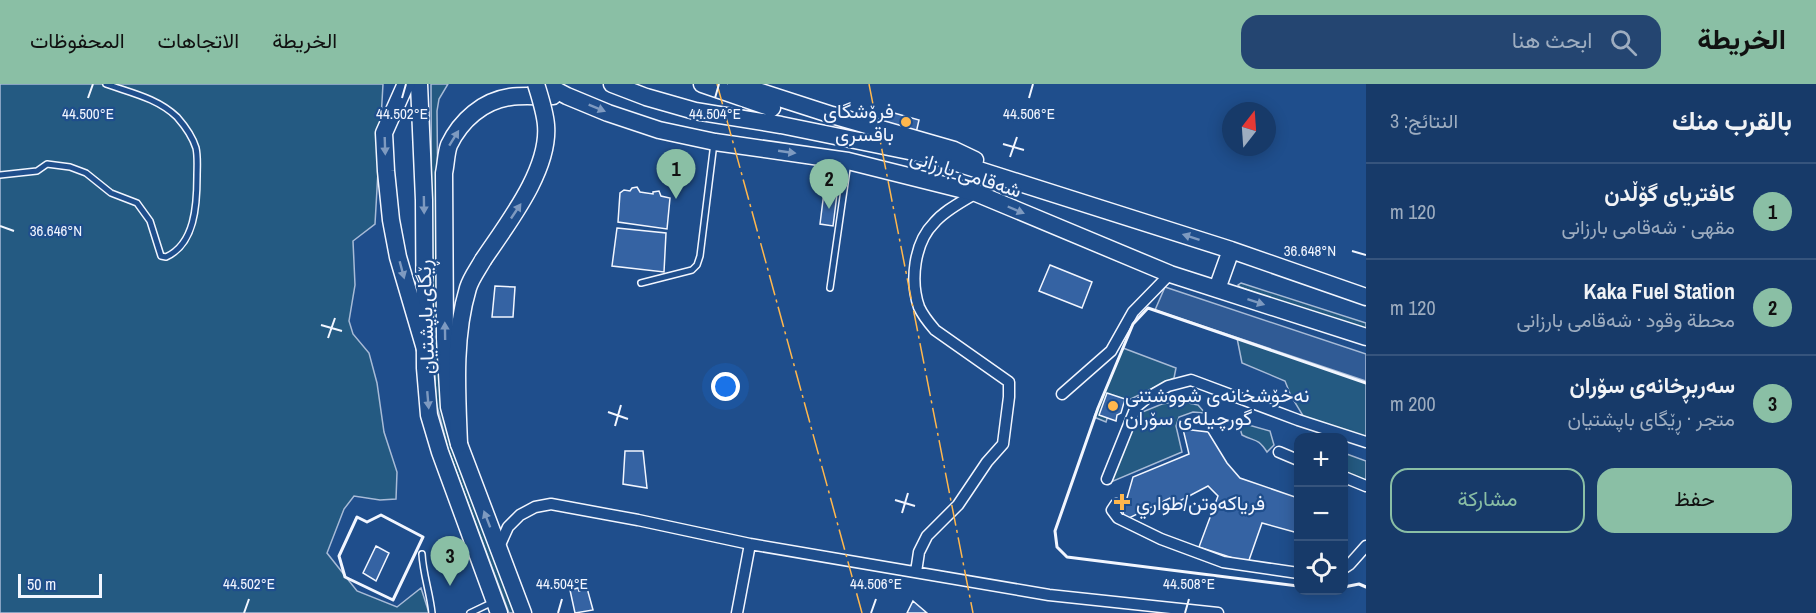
<!DOCTYPE html>
<html lang="ar">
<meta charset="utf-8">
<style>
body{margin:0;font-family:"Archivo Narrow",Vazirmatn,sans-serif;background:#244571;color:#f1f3f6;direction:rtl}
.controls{position:absolute;right:18px;bottom:18px;display:grid;overflow:hidden;border-radius:12px;box-shadow:0 3px 15px #0003}
.controls button{width:54px;height:54px;display:grid;place-items:center;padding:0;border:0;border-bottom:2px solid #36547d;background:#173a69;color:#f1f3f6;font:30px sans-serif}
.compass{position:absolute;left:1222px;top:18px;width:54px;height:54px;border-radius:50%;background:#173a69;box-shadow:0 3px 15px #0003;rotate:17deg}
.scale{position:absolute;left:18px;bottom:15px;width:84px;box-sizing:border-box;padding-left:6px;border:3px solid #f2f6ff;border-top:0;font-size:16px;line-height:21px;white-space:nowrap;color:#f2f6ff;-webkit-text-stroke:4px #1f4e8c;paint-order:stroke}
.you{position:absolute;left:726px;top:303px;width:21px;height:21px;margin:-15px;border:4px solid #fff;border-radius:50%;background:#1a73e8;box-shadow:0 0 0 9px #1a73e833}
.badge{display:grid;place-items:center;width:39px;height:39px;border-radius:50%;background:#8abfa5;color:#111;font-size:20px;font-weight:700}
.pin{position:absolute;translate:-50% -50px;filter:drop-shadow(0 2px 3px #0008)}
.pin::after{content:'';position:absolute;top:32px;width:21px;height:18px;background:inherit;clip-path:polygon(0 0,100% 0,50% 100%)}
.list{margin:0;padding:0;list-style:none}
h2{display:flex;justify-content:space-between;align-items:center;height:78px;margin:0;padding:0 24px;font-size:26px}
h2 small{font-size:20px;font-weight:400;color:#9eadc0}
.list li{display:grid;grid-template-columns:39px 1fr auto;gap:18px;align-items:center;box-sizing:border-box;height:96px;padding:0 24px;border-top:2px solid #36547d}
.list b{display:block;font-size:22px;white-space:nowrap}
.list p{margin:0;font-size:20px;white-space:nowrap;color:#9eadc0}
.list em{font-size:20px;font-style:normal;color:#9eadc0}
.actions{display:flex;gap:12px;padding:18px 24px}
.actions a{flex:1;padding:14px 0;border:2px solid #8abfa5;border-radius:18px;text-align:center;font-size:21px;color:#8abfa5}
.actions .main{background:#8abfa5;color:#111}
.icon{flex:none;width:33px;height:33px;fill:none;stroke:currentColor;stroke-width:2;stroke-linecap:round;stroke-linejoin:round}
.map{position:relative;flex:none;width:1366px;height:529px;overflow:hidden;direction:ltr}
header{display:flex;align-items:center;gap:36px;box-sizing:border-box;height:84px;padding:0 30px;background:#8abfa5;color:#111}
header strong{font-size:28px}
nav{display:flex;gap:33px;margin-inline-start:auto;font-size:21px}
.search{width:420px;height:54px;background:#244571;display:flex;align-items:center;gap:15px;box-sizing:border-box;padding:0 21px;border-radius:18px;color:#9eadc0;font-size:22px}
main{display:flex}
aside{flex:1;background:#173a69}
.map>svg:first-child{display:block}
</style>
<header>
<strong>الخريطة</strong>
<div class="search"><svg class="icon" aria-label="search" viewBox="0 0 24 24"><circle cx="10" cy="10" r="6"/><path d="M15 15l6 6"/></svg>ابحث هنا</div>
<nav><a>الخريطة</a><a>الاتجاهات</a><a>المحفوظات</a></nav>
</header>
<main>
<aside>
<h2>بالقرب منك<small>النتائج: 3</small></h2>
<ul class="list">
<li><span class="badge">1</span><div><b>کافتریای گۆڵدن</b><p>مقهى · شەقامی بارزانی</p></div><em>120 m</em></li>
<li><span class="badge">2</span><div><b>Kaka Fuel Station</b><p>محطة وقود · شەقامی بارزانی</p></div><em>120 m</em></li>
<li><span class="badge">3</span><div><b>سەربڕخانەی سۆران</b><p>متجر · ڕێگای باپشتیان</p></div><em>200 m</em></li>
</ul>
<div class="actions"><a class="main">حفظ</a><a>مشاركة</a></div>
</aside>
<div class="map">
<svg width="1366" height="529" viewBox="0 0 1366 529">
<rect width="100%" height="100%" fill="#1f4e8c"/>
<path fill="#245a82" stroke="#a8bbd7" stroke-width="1.5" d="M0,0h383l-8,140 -22,17 2,44 -6,36 4,13 16,19 8,30 7,49 13,40 -1,27 -16,1 -26,-4 -10,13 -17,44 30,38 40,16 24,-19 8,25h-429z
M431,0h17l-9,15 -2,12 3,288 76,214h-7l-61,-164 -12,-47 -4,-91z
M1241,199l125,40v6l-81,-25 -45,-17 -2,-2z
M1237,254l129,43v63l-58,-20 -17,-28 -6,-15 -43,-18z
M1123,264l53,20 -2,10 -64,31 -4,13 -12,-5z
M1179,317l19,4 7,8 -12,-1 -14,5 -3,9 6,26 -71,30 24,-67 27,-11z
M1238,338l32,9 4,14 -7,7c-10,-15 -12,-10 -25,-17z
M1344,369l22,8v28l-22,-7z"/>
<path fill="#305b95" stroke="#a8bbd7" stroke-width="1.5" d="M1165,203l201,67v27l-211,-71z"/>
<path fill="#3563a3" stroke="#f2f6ff" stroke-width="1.5" d="M887,27l32,9 -3,13 -33,-9z
M637,103l3,5 13,2v-2l6,-1 2,5 9,2 -3,31 -49,-7 2,-29 4,-3 6,1 2,-3z
M824,108l13,2 -4,32 -13,-2z
M617,144l49,5 -2,39 -52,-6z
M1050,181l42,17 -10,26 -43,-17z
M495,202l20,1 -2,30h-21z
M1107,309l18,6 -4,14 -4,2 -1,6 -17,-6z
M1183,345l25,3 19,31 13,15 58,20v35l-36,-10 -14,40 -49,-16 19,-51 -10,-10 -34,18 -4,-6 -45,22 -2,-8 10,-35 56,-23z
M625,367h18l4,37 -24,-4z
M376,462l13,7 -13,28 -13,-8z
M578,504l1,3 8,-3 6,22 -18,3 -5,-23z
M913,517l14,12h-20z"/>
<g fill="none" stroke-linecap="round" stroke-linejoin="round">
<g stroke="#f2f6ff" stroke-width="8">
<path id="service" d="M0,91l37,-4 10,-7 23,3 16,6 25,20 26,10 13,18 11,35 5,1c29,-13 31,-52 31,-81 0,-8 1,-19 -1,-28 -3,-10 -12,-23 -19,-31 -20,-19 -46,-24 -71,-33
M641,199l51,-13 5,-5 3,-9 14,-113
M830,204l18,-126
M422,470c1,20 8,39 10,59
M470,529l23,-11"/>
</g>
<g stroke="#f2f6ff" stroke-width="13">
<path id="minor" d="M1062,310l49,-43 22,-39 37,-38
M1279,368l19,8
M1344,393l22,9
M1107,395l29,-72 11,-9 21,-12 23,-6 107,40 68,22
M1116,420l-4,6 6,8 43,21 62,23 75,11
M499,463l9,-20 12,-12 15,-8 16,-3 87,16 112,24 299,51 169,18
M1344,484l6,-4 16,-18
M916,488l3,-20 8,-16 31,-31 29,-43 16,-18 6,-47v-15l-74,-52c-6,-7 -12,-14 -16,-23 -9,-26 -5,-64 15,-84 11,-13 28,-21 42,-30
M737,529l13,-69"/>
</g>
<g stroke="#f2f6ff" stroke-width="19">
<path id="primary" d="M419,0l5,116 1,168 4,47 11,37 59,161
M523,529l-64,-169 -10,-37 -4,-68 -1,-166c2,-9 2,-20 5,-28 12,-25 34,-44 61,-48 14,-2 29,0 43,-1"/>
</g>
<g stroke="#f2f6ff" stroke-width="19">
<path id="trunk" d="M407,0l-3,4 -20,45 2,38 5,49 7,37 27,92
M544,0l23,12 41,17 51,17 56,12 133,19 128,32 194,81 196,63
M612,0l34,13 49,14 86,14 157,32 293,93 135,47
M702,0l70,24
M736,0l96,31 122,35 21,10
M1217,205l14,-39
M459,360c-2,-51 -6,-106 9,-156 3,-10 10,-19 15,-28"/>
</g>
<use href="#service" stroke="#1f4e8c" stroke-width="5"/>
<use href="#minor" stroke="#1f4e8c" stroke-width="10"/>
<use href="#primary" stroke="#1f4e8c" stroke-width="16"/>
<use href="#trunk" stroke="#1f4e8c" stroke-width="16"/>
<g stroke="#f2f6ff" stroke-width="19" stroke-linecap="butt">
<path id="trunk-bridge" d="M483,176c24,-36 67,-90 63,-135 -1,-13 -6,-28 -10,-41"/>
</g>
<use href="#trunk-bridge" stroke="#1f4e8c" stroke-width="16"/>
<path stroke="#f2f6ff" stroke-width="3" d="M381,431l42,22 -30,63 -48,-23 -6,-21 18,-39 10,5z
M1298,502l-231,-29 -10,-10 -2,-16 43,-123 35,-84 15,-16 218,75
M1344,503l15,-3 7,3"/>
<path stroke="#ffb74d" stroke-width="1.5" stroke-dasharray="21 4.5 3 4.5" stroke-linecap="butt" d="M717,0l145,529
M869,0l104,529"/>
</g>
<defs><path id="oneway-solid" d="M-6-.8H1V-3.2L6.5 0L1 3.2V.8H-6Z" transform="scale(1.5)"/></defs>
<g fill="#7e9ac0">
<use href="#oneway-solid" transform="translate(597 24) rotate(22)"/>
<use href="#oneway-solid" transform="translate(454 54) rotate(-58)"/>
<use href="#oneway-solid" transform="translate(385 62) rotate(88)"/>
<use href="#oneway-solid" transform="translate(787 68) rotate(8)"/>
<use href="#oneway-solid" transform="translate(424 121) rotate(89)"/>
<use href="#oneway-solid" transform="translate(1016 126) rotate(23)"/>
<use href="#oneway-solid" transform="translate(516 127) rotate(-56)"/>
<use href="#oneway-solid" transform="translate(1191 153) rotate(-162)"/>
<use href="#oneway-solid" transform="translate(402 186) rotate(75)"/>
<use href="#oneway-solid" transform="translate(1256 218) rotate(18)"/>
<use href="#oneway-solid" transform="translate(445 247) rotate(-91)"/>
<use href="#oneway-solid" transform="translate(428 316) rotate(85)"/>
<use href="#oneway-solid" transform="translate(487 435) rotate(-111)"/>
</g>
<path fill="none" stroke="#f2f6ff" stroke-width="2" d="M88,14l5,-14M402,14l4,-14M715,14l4,-14M1029,14l4,-14M1003,60l21,6M1010,73l7,-20M0,142l14,5M1352,167l14,4M321,241l21,6M328,254l7,-20M608,328l20,7M615,342l6,-21M895,416l20,6M902,429l6,-20M244,529l5,-14M558,529l4,-14M871,529l5,-14M1185,529l4,-14"/>
<g fill="#ffb74d" stroke="#1f4e8c" stroke-width="2">
<circle cx="906" cy="38" r="6"/>
<circle cx="1113" cy="322" r="6"/>
<path d="M1119 409h6v6h6v6h-6v6h-6v-6h-6v-6h6z"/>
</g>
<g text-anchor="middle" dominant-baseline="central" stroke-width="4.5" stroke-linejoin="round" paint-order="stroke">
<g font-size="20" fill="#f2f6ff" stroke="#1f4e8c" text-anchor="start">
<text x="894" y="26" text-anchor="end">فرۆشگای<tspan x="894" dy="23">باقسری</tspan></text>
<text x="1125" y="310">نەخۆشخانەی شووشتنی<tspan x="1125" dy="23">گورچیلەی سۆران</tspan></text>
<text x="1136" y="418">فریاکەوتن/طواري</text>
</g>
<g font-size="20" fill="#f2f6ff" stroke="#1f4e8c">
<text transform="translate(966 89) rotate(18)">شەقامی بارزانی</text>
<text transform="translate(425 233) rotate(-92)">ڕێگای باپشتیان</text>
</g>
</g>
<g font-size="15" text-anchor="middle" fill="#f2f6ff" stroke="#1f4e8c" stroke-width="4.5" stroke-linejoin="round" paint-order="stroke">
<text x="88" y="35">44.500°E</text>
<text x="402" y="35">44.502°E</text>
<text x="715" y="35">44.504°E</text>
<text x="1029" y="35">44.506°E</text>
<text x="56" y="152">36.646°N</text>
<text x="1310" y="172">36.648°N</text>
<text x="249" y="505">44.502°E</text>
<text x="562" y="505">44.504°E</text>
<text x="876" y="505">44.506°E</text>
<text x="1189" y="505">44.508°E</text>
</g>
</svg>
<div class="controls">
<button>+</button>
<button>−</button>
<button><svg class="icon" aria-label="locate" viewBox="0 0 24 24"><circle cx="12" cy="12" r="6"/><path d="M12 2v4M12 18v4M2 12h4M18 12h4"/></svg></button>
</div>
<svg class="compass" viewBox="-18 -18 36 36"><path d="M0-13l5 13h-10z" fill="#e53935"/><path d="M0 13l5-13h-10z" fill="#9eadc0"/></svg>
<div class="scale">50 m</div>
<div class="you"></div>
<div class="pin badge" style="left:676px;top:115px">1</div>
<div class="pin badge" style="left:829px;top:125px">2</div>
<div class="pin badge" style="left:450px;top:502px">3</div>
</div>
</main>
